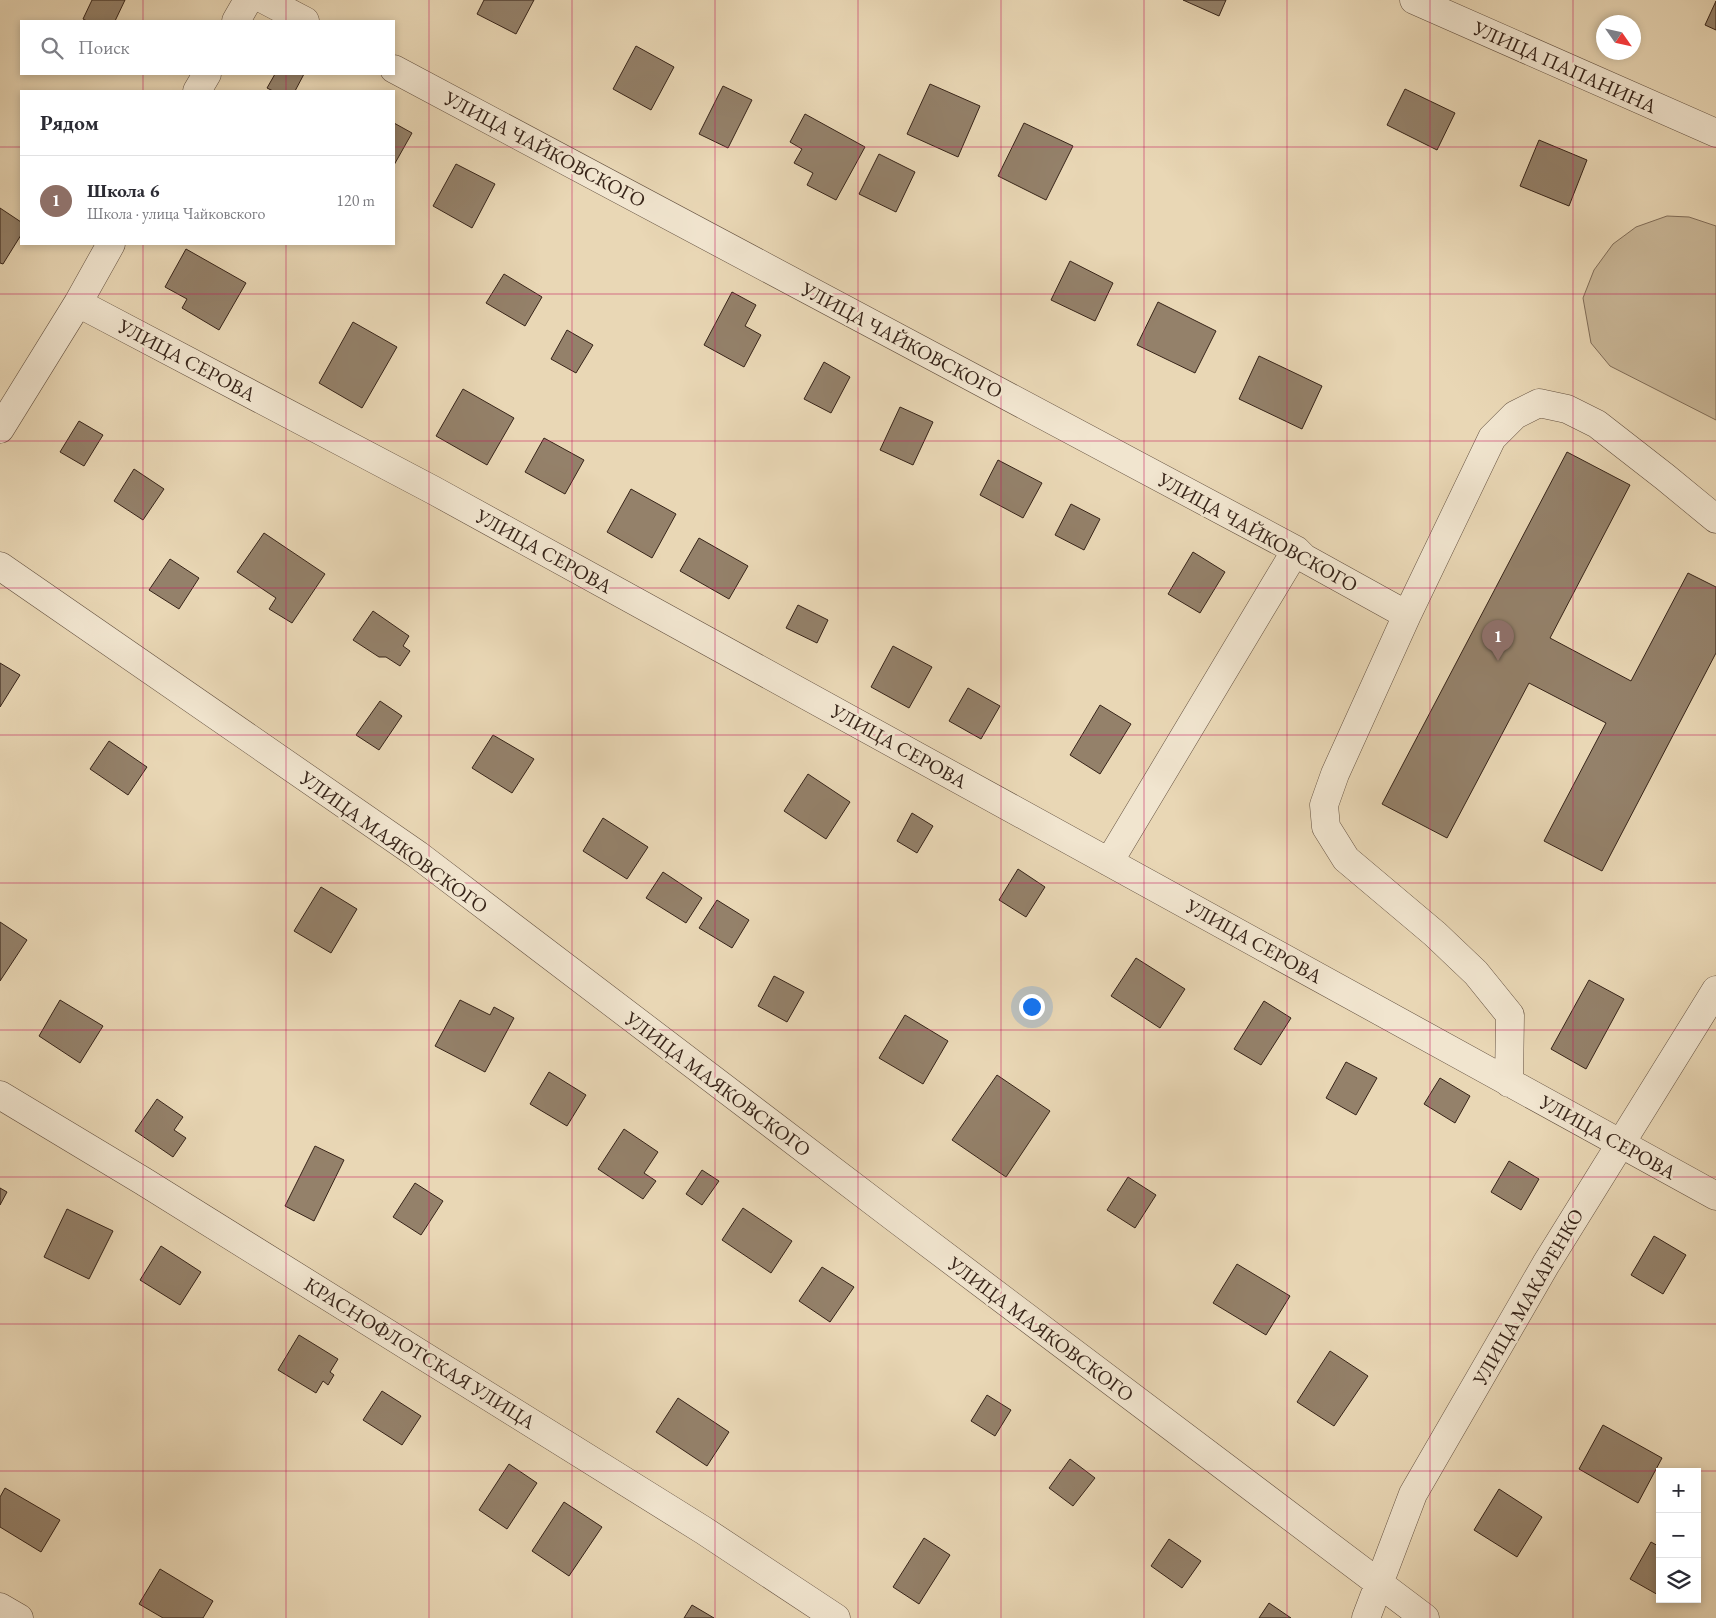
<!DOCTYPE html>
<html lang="ru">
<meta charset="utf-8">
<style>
body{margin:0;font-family:"EB Garamond",serif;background:#f7f7f7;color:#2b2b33}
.controls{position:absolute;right:15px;bottom:15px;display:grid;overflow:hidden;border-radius:0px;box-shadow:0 2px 8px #0003}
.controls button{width:45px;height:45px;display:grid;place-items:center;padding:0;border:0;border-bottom:1px solid #e1e1e2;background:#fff;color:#2b2b33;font:25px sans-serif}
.compass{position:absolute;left:1596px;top:15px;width:45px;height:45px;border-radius:50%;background:#fff;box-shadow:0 2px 8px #0003;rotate:124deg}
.you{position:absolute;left:1031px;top:1006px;width:18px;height:18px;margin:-12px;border:4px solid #fff;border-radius:50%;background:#1a73e8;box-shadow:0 0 0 8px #1a73e833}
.badge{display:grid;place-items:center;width:32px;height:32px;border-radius:50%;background:#111827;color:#fff;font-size:16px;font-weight:700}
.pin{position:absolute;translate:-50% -41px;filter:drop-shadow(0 1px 2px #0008)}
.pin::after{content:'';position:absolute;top:26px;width:18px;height:15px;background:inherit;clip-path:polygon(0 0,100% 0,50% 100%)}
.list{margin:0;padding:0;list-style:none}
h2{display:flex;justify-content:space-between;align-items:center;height:65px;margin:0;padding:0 20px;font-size:21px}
h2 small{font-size:16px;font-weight:400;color:#7c7c81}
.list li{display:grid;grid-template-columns:32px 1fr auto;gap:15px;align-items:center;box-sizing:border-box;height:90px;padding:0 20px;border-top:1px solid #e1e1e2}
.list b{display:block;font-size:19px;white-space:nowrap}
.list p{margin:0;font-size:16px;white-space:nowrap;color:#7c7c81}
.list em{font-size:16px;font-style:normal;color:#7c7c81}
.icon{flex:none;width:28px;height:28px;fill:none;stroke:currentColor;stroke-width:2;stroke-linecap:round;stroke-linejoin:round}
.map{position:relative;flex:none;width:1716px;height:1618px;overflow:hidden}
.search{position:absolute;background:#fff;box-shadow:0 2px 8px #0003;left:20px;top:20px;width:375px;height:55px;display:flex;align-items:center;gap:12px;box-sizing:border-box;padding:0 18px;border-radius:0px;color:#7c7c81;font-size:19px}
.panel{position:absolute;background:#fff;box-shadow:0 2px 8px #0003;left:20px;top:90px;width:375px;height:155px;border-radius:0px}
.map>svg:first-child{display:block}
</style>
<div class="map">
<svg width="1716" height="1618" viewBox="0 0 1716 1618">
<rect width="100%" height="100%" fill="#e9d7b5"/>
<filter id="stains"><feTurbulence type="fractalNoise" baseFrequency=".004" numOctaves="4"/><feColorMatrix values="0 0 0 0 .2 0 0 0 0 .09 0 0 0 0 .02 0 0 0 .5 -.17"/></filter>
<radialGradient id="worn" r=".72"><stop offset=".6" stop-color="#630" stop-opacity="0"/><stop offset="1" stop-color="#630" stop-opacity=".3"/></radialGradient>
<path fill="#cbb99a" stroke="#816e5a" d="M1667,216l22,1 27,9v194l-106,-54 -19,-23 -8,-45 11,-28 19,-26 23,-17z"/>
<path fill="#94816a" stroke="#372419" d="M92,0h33l-10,21h-28l-4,-2z
M484,0h50l-18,34 -39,-20z
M1183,0h43l-7,16z
M1716,1v29l-11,-5z
M636,46l38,21 -23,43 -38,-21z
M275,74h29l-9,17h-22l-6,-3z
M930,84l50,22 -22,51 -51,-23z
M723,86l29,14 -24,48 -29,-14z
M1405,89l50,24 -18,37 -50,-25z
M805,114l60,33 -29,53 -29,-15 6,-12 -19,-10 8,-14 -12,-7z
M394,123l18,10 -18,32z
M1024,123l49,23 -27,54 -48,-24z
M1539,140l48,20 -18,46 -49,-20z
M879,154l36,18 -19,40 -37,-18z
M456,164l39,20 -23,44 -39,-22z
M0,208l21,14v13l-18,29 -3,-1z
M186,249l60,34 -27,47 -37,-22 5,-9 -22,-12z
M1070,261l43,22 -18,38 -44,-21z
M504,274l38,23 -17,29 -39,-23z
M732,292l24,13 -11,21 16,9 -17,32 -40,-22z
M1158,302l58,29 -21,42 -58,-28z
M353,322l44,25 -35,61 -43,-25z
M567,330l26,15 -17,28 -25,-14z
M1259,356l63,30 -20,43 -63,-30z
M824,362l26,15 -19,36 -27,-14z
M463,389l51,29 -27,47 -51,-29z
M900,407l33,15 -20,43 -33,-15z
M79,421l24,14 -19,31 -24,-14z
M544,438l40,22 -19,34 -40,-22z
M1567,452l63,33 -80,153 81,43 57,-108 28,14v66l-114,218 -58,-30 62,-118 -77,-40 -82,155 -65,-34z
M998,460l44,23 -19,35 -43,-23z
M134,469l30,20 -21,31 -29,-19z
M631,489l45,25 -24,44 -45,-26z
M1071,504l29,15 -16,31 -29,-15z
M264,533l61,41 -33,49 -23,-14 7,-11 -39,-26z
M699,538l49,28 -19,33 -49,-28z
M1193,552l32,20 -25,41 -32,-19z
M170,559l29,19 -20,31 -30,-19z
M798,605l30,15 -11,23 -31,-15z
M373,611l36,25 -6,10 7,5 -10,15 -14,-9h-7l-26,-17z
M893,646l39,21 -23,41 -38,-21z
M0,663l20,12 -20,32z
M968,688l32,18 -19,33 -32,-18z
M380,701l22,15 -23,34 -23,-15z
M1100,705l31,19 -31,50 -30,-19z
M493,735l41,24 -22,34 -40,-25z
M109,741l38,26 -19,28 -38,-26z
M808,774l42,28 -24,37 -42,-28z
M912,813l21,13 -16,27 -20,-12z
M603,818l45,29 -21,32 -44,-28z
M1018,869l27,18 -19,30 -27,-17z
M663,872l39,26 -16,25 -40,-25z
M321,887l36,22 -26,44 -37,-22z
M717,900l32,20 -17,28 -33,-20z
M0,922l27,18 -27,41z
M1136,958l49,31 -25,39 -49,-32z
M774,976l30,16 -17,30 -29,-16z
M1589,980l35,19 -38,70 -35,-20z
M60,1000l43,26 -23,37 -41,-27z
M460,1000l30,15 4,-8 20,11 -29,54 -50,-26z
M1264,1001l27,17 -30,47 -27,-16z
M905,1015l43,26 -25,43 -44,-26z
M1346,1062l31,16 -21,37 -30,-17z
M549,1072l37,23 -19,31 -37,-22z
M997,1075l53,36 -44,66 -54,-37z
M1440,1078l30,18 -15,27 -31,-19z
M157,1099l26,18 -9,13 12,8 -13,19 -38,-26z
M624,1129l34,23 -14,21 12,8 -13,18 -45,-30z
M315,1146l29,14 -30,61 -29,-15z
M1509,1161l30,18 -18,31 -30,-18z
M702,1170l17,11 -17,24 -16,-11z
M1128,1177l28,18 -21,33 -28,-18z
M415,1183l28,18 -22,34 -28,-18z
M0,1188l7,4 -7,13z
M743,1208l49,33 -21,32 -49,-33z
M67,1209l46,22 -24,48 -45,-22z
M1654,1236l32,19 -23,39 -32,-19z
M161,1246l40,26 -21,33 -40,-25z
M1237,1264l53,32 -24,39 -53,-32z
M822,1267l32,20 -24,35 -31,-21z
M299,1335l39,24 -8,13 4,3 -6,10 -5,-4 -7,12 -38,-23z
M1330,1351l38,25 -34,50 -37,-24z
M382,1391l39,25 -19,29 -39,-25z
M987,1395l24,15 -16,26 -24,-15z
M678,1398l51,34 -22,34 -51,-34z
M1603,1425l59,33 -24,45 -59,-34z
M1070,1459l25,19 -22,28 -24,-18z
M509,1464l28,19 -30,46 -28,-19z
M5,1488l55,32 -19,32 -41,-25v-30z
M1499,1489l43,28 -25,40 -43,-27z
M564,1502l38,25 -33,49 -37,-25z
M924,1538l26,17 -31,49 -26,-17z
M1169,1539l32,22 -19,27 -31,-22z
M1651,1542l9,5v49l-30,-17z
M160,1569l53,32 -10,17h-40l-24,-14z
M1269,1603l22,15h-32z
M692,1605l22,13h-30z"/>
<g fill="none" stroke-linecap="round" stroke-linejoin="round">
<g stroke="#645140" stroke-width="29">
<path id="minor" d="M265,0l40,21
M1414,0l302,133
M236,21l12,-21
M394,69l902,481 8,8 103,57
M197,91l10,-17
M78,303l355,187 1283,706
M0,429l78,-126 33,-59
M0,566l418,289 481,366 526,397
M1109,862l187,-312
M1509,1083l1,-68 -34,-42 -41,-39 -89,-75 -20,-32 -2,-22 11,-31 72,-159 85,-177 23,-23 24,-12 28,6 30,15 68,53 51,42
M0,1095l143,86 560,349 133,88
M0,1607l19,11
M1366,1618l47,-124 133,-230 170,-274"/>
</g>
<use href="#minor" stroke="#f1e5cf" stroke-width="28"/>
</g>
<path fill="none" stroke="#c2185b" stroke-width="1" stroke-opacity="0.55" d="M143,0v21M286,0v21M429,0v1618M572,0v1618M715,0v1618M858,0v1618M1001,0v1618M1144,0v1618M1287,0v1618M1430,0v1618M1573,0v1618M143,74v17M286,74v17M0,147h21M394,147h1322M143,244v1374M286,244v1374M0,294h1716M0,441h1716M0,588h1716M0,735h1716M0,883h1716M0,1030h1716M0,1177h1716M0,1324h1716M0,1471h1716"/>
<g text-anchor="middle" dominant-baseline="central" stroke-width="5" stroke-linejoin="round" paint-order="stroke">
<g font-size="20" fill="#372419" stroke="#f1e5cf">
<text transform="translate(1565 67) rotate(24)">УЛИЦА ПАПАНИНА</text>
<text transform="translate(545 149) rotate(28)">УЛИЦА ЧАЙКОВСКОГО</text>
<text transform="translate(902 340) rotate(28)">УЛИЦА ЧАЙКОВСКОГО</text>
<text transform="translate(187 360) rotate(28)">УЛИЦА СЕРОВА</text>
<text transform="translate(1258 532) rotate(29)">УЛИЦА ЧАЙКОВСКОГО</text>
<text transform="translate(544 551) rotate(29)">УЛИЦА СЕРОВА</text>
<text transform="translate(899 746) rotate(29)">УЛИЦА СЕРОВА</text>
<text transform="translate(394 842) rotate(36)">УЛИЦА МАЯКОВСКОГО</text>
<text transform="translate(1254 941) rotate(29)">УЛИЦА СЕРОВА</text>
<text transform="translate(718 1084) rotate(37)">УЛИЦА МАЯКОВСКОГО</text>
<text transform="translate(1608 1137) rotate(29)">УЛИЦА СЕРОВА</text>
<text transform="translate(1528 1297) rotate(-60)">УЛИЦА МАКАРЕНКО</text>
<text transform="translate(1041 1329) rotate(37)">УЛИЦА МАЯКОВСКОГО</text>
<text transform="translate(420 1353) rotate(32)">КРАСНОФЛОТСКАЯ УЛИЦА</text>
</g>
</g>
<rect width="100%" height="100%" filter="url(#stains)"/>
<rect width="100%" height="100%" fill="url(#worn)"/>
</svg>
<div class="controls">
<button>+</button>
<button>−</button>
<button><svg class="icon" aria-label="layers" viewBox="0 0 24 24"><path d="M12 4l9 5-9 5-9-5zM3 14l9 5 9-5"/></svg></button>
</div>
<svg class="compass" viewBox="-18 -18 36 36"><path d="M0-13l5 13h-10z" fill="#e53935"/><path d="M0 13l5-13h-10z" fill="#7c7c81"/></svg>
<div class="you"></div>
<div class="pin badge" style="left:1498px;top:661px;background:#8d6e63">1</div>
<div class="search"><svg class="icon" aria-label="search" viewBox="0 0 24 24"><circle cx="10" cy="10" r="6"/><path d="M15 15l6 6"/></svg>Поиск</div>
<section class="panel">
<h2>Рядом<small></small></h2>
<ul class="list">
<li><span class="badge" style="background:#8d6e63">1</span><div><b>Школа 6</b><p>Школа · улица Чайковского</p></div><em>120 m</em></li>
</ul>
</section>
</div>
